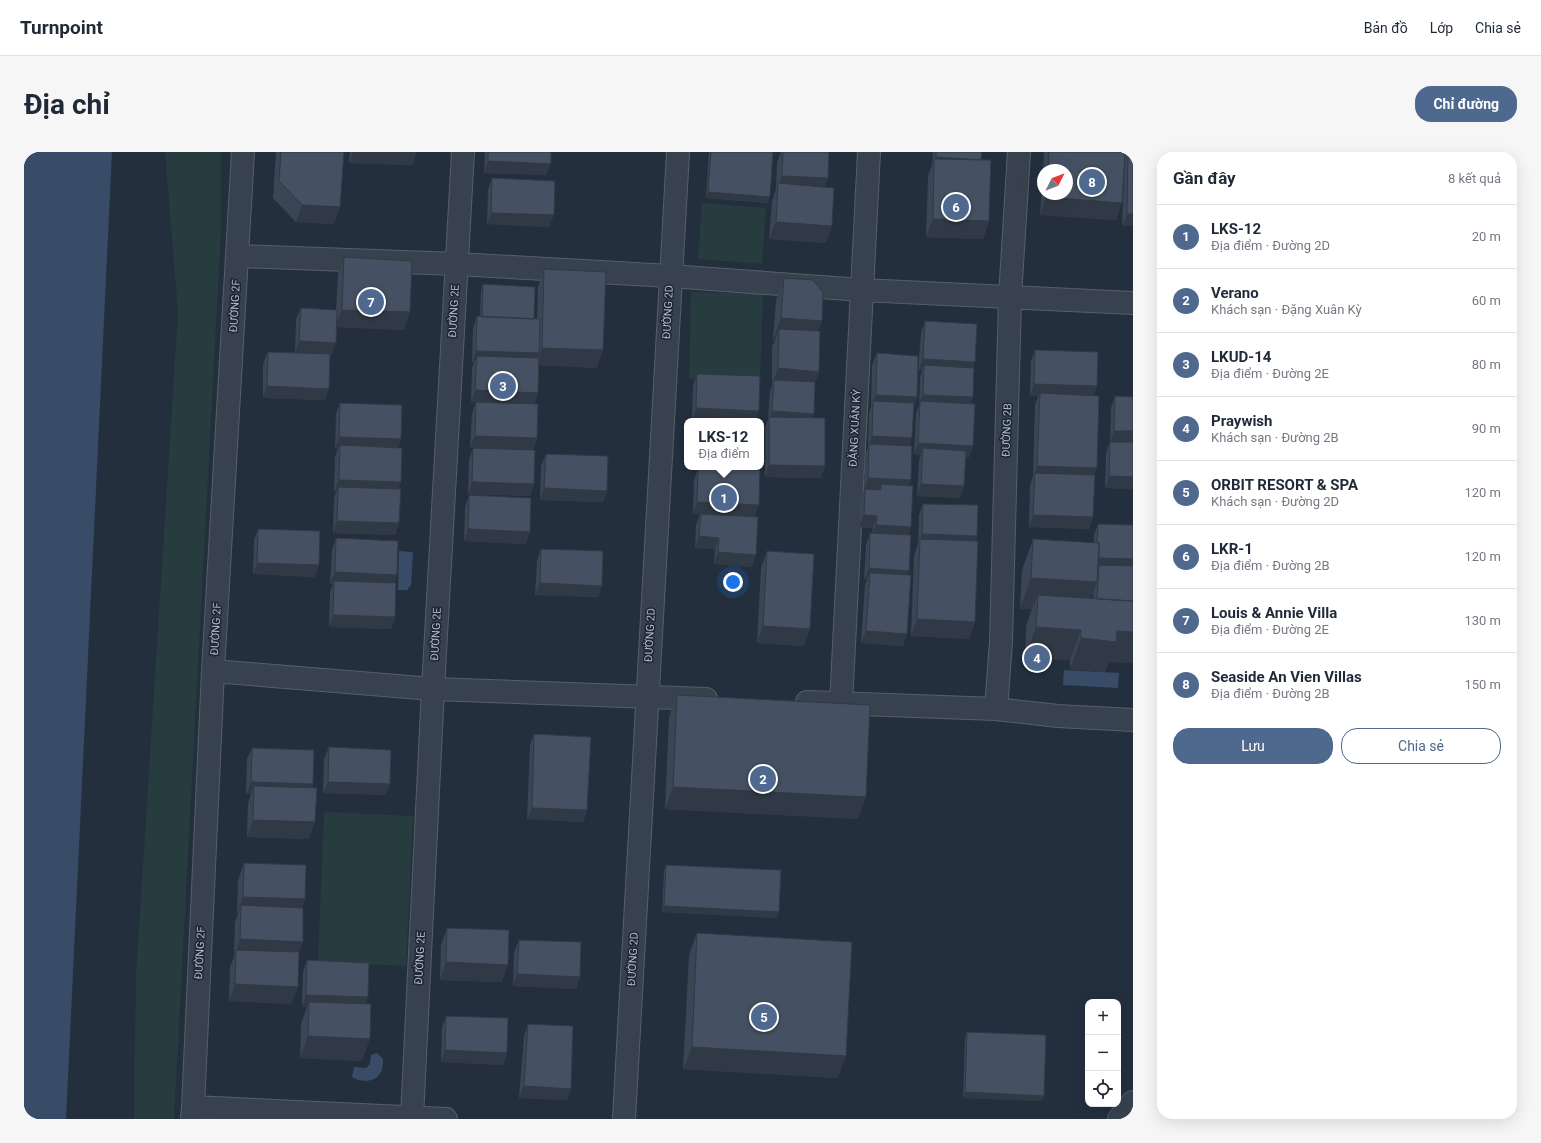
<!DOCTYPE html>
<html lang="vi">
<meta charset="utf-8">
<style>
body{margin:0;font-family:Roboto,sans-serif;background:#f6f6f7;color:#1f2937}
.controls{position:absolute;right:12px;bottom:12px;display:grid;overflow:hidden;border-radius:8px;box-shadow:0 4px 16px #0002}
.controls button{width:36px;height:36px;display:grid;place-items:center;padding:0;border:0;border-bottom:1px solid #e0e1e3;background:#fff;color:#1f2937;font:20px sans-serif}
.compass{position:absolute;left:1013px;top:12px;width:36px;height:36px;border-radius:50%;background:#fff;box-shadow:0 4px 16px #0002;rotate:48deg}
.you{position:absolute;left:709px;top:430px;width:14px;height:14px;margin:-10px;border:3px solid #fff;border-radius:50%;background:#1a73e8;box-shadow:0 0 0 6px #1a73e833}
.badge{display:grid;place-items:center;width:26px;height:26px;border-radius:50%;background:#4f688e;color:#fff;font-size:13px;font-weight:700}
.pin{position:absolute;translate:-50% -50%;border:2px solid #fff;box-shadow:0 1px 4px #0006}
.popup{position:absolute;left:660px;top:266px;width:80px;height:52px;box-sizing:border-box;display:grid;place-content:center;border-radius:8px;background:#fff;filter:drop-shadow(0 1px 3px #0005);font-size:13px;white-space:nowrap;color:#747a83}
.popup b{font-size:15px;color:#1f2937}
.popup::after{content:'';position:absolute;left:50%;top:100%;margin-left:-8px;border:8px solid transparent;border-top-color:#fff}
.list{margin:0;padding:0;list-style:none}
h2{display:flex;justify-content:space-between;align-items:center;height:52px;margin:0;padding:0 16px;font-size:17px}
h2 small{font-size:13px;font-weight:400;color:#747a83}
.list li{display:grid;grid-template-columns:26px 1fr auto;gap:12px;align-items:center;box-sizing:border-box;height:64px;padding:0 16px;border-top:1px solid #e0e1e3}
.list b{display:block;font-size:15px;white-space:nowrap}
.list p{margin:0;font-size:13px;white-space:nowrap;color:#747a83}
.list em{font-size:13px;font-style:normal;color:#747a83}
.actions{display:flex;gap:8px;padding:12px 16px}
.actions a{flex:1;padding:9px 0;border:1px solid #4f688e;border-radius:16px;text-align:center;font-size:14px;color:#4f688e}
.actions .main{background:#4f688e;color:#fff}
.icon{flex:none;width:22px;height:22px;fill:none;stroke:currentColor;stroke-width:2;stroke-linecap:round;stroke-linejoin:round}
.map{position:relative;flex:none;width:1109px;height:967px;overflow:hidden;border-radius:16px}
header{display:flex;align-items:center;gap:24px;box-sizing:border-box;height:56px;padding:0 20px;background:#fff;border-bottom:1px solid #e0e1e3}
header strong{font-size:19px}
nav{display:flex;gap:22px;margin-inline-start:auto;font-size:14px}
.intro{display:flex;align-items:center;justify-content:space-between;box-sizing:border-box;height:96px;padding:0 24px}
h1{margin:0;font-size:28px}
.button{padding:10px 18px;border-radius:16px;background:#4f688e;color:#fff;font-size:14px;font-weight:700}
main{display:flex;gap:24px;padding:0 24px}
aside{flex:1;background:#fff;border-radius:16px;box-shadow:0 4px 16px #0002}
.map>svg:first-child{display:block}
</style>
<header>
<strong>Turnpoint</strong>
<nav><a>Bản đồ</a><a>Lớp</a><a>Chia sẻ</a></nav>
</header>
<div class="intro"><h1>Địa chỉ</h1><a class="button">Chỉ đường</a></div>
<main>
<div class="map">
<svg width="1109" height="967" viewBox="0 0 1109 967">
<rect width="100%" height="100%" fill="#242f3e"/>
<path fill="#263c3f" d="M141,0h56v78l-47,889h-40l2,-143 42,-663z
M678,51l64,5 -4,56 -64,-5z
M667,140l72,2 -3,88 -71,-3z
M300,660l89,4 -7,150 -88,-4z"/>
<path fill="#394c67" d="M0,0h88l-46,967h-42z
M375,399l14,1 -2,33 -4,5h-9z
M1040,518l55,3 -1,15 -55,-3z
M353,901l6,6c0,5 0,12 -4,16 -6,8 -20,7 -27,2l2,-10 12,1 4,-4 1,-9z"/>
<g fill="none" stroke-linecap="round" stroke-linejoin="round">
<g stroke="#565f6c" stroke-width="24">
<path id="minor" d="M214,104l219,8 213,12 192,14 271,13
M189,519l220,18 273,10
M783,550l189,7 62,7 75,4
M817,552l28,-552
M972,557l5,-67 9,-345 9,-145
M169,955l20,-436 30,-519
M388,965l21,-428 30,-537
M168,967l1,-12 253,12
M600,967l54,-967
M1095,967l10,-13 4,-4"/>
</g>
<use href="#minor" stroke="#38414e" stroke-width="22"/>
</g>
<path fill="#3b4654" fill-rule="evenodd" d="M252,0h68l-4,55 -6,17 -38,-2 -23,-24z
M326,0h66l-4,13 -63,-2z
M461,0h66l-5,23 -62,-2z
M685,0h64l-5,51 -62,-5z
M754,0h51l-5,35 8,39 -6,17 -57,-4 3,-38 4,-12 1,-27 4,-10z
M909,0h49l-1,8 8,61 -6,18 -57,-2 2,-61 4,-11z
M1020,0h89v74h-11l2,-50 -8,44 -76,-5zM1019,18h24v24h-24z
M468,26l57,49 -62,-3 1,-34z
M320,105l60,73 -68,-3 -4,27h-21l14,46 -62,-2v-34l5,-12 27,1 1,-34 5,-11 35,2 2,-36z
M520,117l53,99 -58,-3 -1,28 -4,11 3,34 -4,12 -63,-2 2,-35 4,-11h-5l1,-34 2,-5h-2l1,-35 4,-12h3l1,-26 2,-6 51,35h3l1,-32z
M760,126l38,43 -4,10 1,41 -4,10 -3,36 9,60 -56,-1v-48l3,-9 2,-29 2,-5v-40l3,-5h-2l3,-41z
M901,169l48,47v29l-3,7 -1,54 -4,-1 -1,29 -4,12 -43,-2 2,-36 2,-5 -7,-1 2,-41 3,-7 1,-29 2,-6h-4l3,-38z
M1011,198l59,45v80l-1,42 -4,12 -60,-2 1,-42 3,-8 2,-72 3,-9h-8l1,-35z
M853,201l40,44 -3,8 -4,41 1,34 -2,5 2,42 -3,8 1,36 -2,4 -4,71 -42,-3 4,-59 2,-4h-3l2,-35 4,-12h2l1,-5 -14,-1 1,-26 4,-11 1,-35 3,-7 1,-35 2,-7 1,-41z
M673,222l62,37 -4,10h2h-60v-1h-5l1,-34z
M1091,244l18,1v92l-28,-1 1,-35 4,-11 1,-34z
M316,251l61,36 -3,9 1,75 -4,12 -62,-2 1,-35 2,-6h-2l1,-35 3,-8h-3l1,-35z
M449,296l61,36 -4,12 -62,-2 1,-35z
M522,302l61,37 -4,11 -63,-2 1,-34z
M674,316l57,48 -3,51 -38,-3 1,-15 -20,-1 1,-23 4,-11h-7l1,-34z
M445,343l57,49 -62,-3 1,-34z
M899,352l54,32 -2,5v81l-6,17 -58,-3 3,-80 4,-12 1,-29z
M1074,372l35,1v138l-24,-1 -4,10 -35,-3v-9l-45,-2 1,-32 6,-17h-12l2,-39 11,-31 61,4v-8zM1070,440l-1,6h-2z
M234,377l57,48 -62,-3 1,-34z
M312,386l61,37 -3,8 1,34 -4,12 -62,-2 1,-35 3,-8h-3l2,-34z
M517,397l57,48 -63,-2 2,-34z
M743,399l43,78 -6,17 -47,-3 4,-75z
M653,543l189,102 -8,22 -193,-10 4,-92z
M510,582l53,76 -4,12 -56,-3 3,-74z
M305,595l57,48 -63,-2 1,-34z
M228,596l61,36 -1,4 -3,51 -62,-2 1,-34 3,-9h-5l1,-35z
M220,711l58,45 -3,45 -1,34 -7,17 -62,-3 1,-34 4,-10 1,-35 3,-8h-1l1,-34z
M642,713l111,53 -115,-6 2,-41z
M423,776l55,54 -62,-2 1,-35z
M673,781l141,145 -155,-9 6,-114z
M495,788l61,37 -4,12 -63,-3 1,-34z
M283,808l59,44 -4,57 -62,-3 1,-34 6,-17 -5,-1 1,-34z
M422,864l61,37 -4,12 -62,-3 1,-34z
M504,872l39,76 -48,-2 5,-62z
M943,880l77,64 -2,5 -79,-3 2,-60z"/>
<path fill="#303945" d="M329,0h22l41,1 -4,12 -63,-2z
M912,5l45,3 -47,2z
M464,9l63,3 -5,11 -62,-2z
M758,24l46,2 -6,17 -44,-7z
M684,40l62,5 -2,6 -62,-5z
M1022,45l76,6 -6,17 -76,-5z
M278,53l38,2 -6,17 -38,-2z
M467,61l63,2 -5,12 -62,-3z
M1103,62h6v12h-11z
M909,67l56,2 -6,18 -57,-2z
M752,70l56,4 -6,17 -57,-4z
M318,158l68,2 -6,18 -69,-3z
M757,166l41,3 -8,22 -35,-14 -4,12h-2z
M275,189l37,2 -4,11 -37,-1z
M518,196l61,2 -6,18 -61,-3z
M452,199l63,2 -5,12 -57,-9 -3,7h-2z
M899,207l52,3 -4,12 -47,-9 -2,6h-4z
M754,216l41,4 -6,17 -39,-9 -3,6z
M1010,232l63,2 -4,12 -53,-5 -2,3h-8z
M243,234l62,3 -4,11 -62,-2z
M451,238l63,3 -4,12 -63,-3z
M852,243l41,2 -4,12 -40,-8z
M899,243l50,2 -5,12 -48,-8 -2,5z
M672,256l63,3 -4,10 -58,-2v1h-5z
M748,259l42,3 -5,11 -40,-5z
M1090,279h19v12l-23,-1z
M451,284l62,2 -4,12 -63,-2z
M848,284l40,2 -4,12 -39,-6 -1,4z
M315,285l62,2 -4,12 -57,-6 -2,4h-3z
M894,291l55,3 -4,12 -46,-3v-7l-2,7 -7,-1z
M745,313l56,1 -4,12 -56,-1z
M1013,314l60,2 -5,12 -57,-7z
M1085,324l24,1v12l-28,-1z
M844,326l43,2 -5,12 -25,-8 -2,6h-15z
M315,328l62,2 -5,12 -58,-7 -2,5h-2z
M448,330l62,2 -4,12 -62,-2z
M897,332l43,2 -4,12 -43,-2z
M520,336l63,3 -4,11 -63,-2z
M673,350l62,3 -4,11 -62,-2z
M840,363l13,1 -4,12 -14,-1z
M1009,363l60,2 -4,12 -60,-2z
M313,369l62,2 -4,12 -62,-2z
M852,373l35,2 -4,12 -35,-2z
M444,377l62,3 -4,12 -62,-3z
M898,382l55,2 -4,11 -53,-6z
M675,384l20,2 -4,11 -20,-1z
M694,400l38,3 -4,12 -38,-3z
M1073,406l36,1v12l-35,-1z
M233,411l62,2 -4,12 -62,-3z
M845,416l40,3 -4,11 -35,-9 -3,7h-3z
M311,420l62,3 -4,12 -59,-6 -1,3h-3z
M1007,426l66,4 -11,30 -48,-17 -6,14h-12z
M516,431l62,3 -4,11 -63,-2z
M309,463l62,2 -4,12 -62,-2z
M893,467l58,3 -6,17 -58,-3z
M739,474l47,3 -6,17 -47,-3z
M1012,475l45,3 -11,30 -45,-2z
M842,479l41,3 -4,12 -42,-3z
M1093,479l16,1v31l-24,-1 -4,10 -35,-3 11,-31z
M227,630l62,2 -4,12 -55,-10 -3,8h-5z
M304,630l62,2 -4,11 -63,-2z
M649,635l193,10 -8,22 -193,-10z
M508,656l55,2 -4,12 -56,-3z
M229,668l62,2 -6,17 -62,-2z
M219,745l62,2 -6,17 -58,-11 -3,9h-1z
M640,754l115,6 -2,6 -115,-6z
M216,787l63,3 -7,17 -60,-9 -2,7z
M422,810l62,3 -6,17 -62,-2z
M493,822l63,3 -4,12 -63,-3z
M211,832l63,3 -7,17 -62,-3z
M282,843l62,2 -4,12 -55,-7 -2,5 -5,-1z
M284,884l62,3 -8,22 -62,-3z
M668,895l154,9 -8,22 -155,-9z
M421,898l62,3 -4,12 -62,-3z
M500,934l47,3 -4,11 -48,-2z
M941,940l79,4 -2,5 -79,-3z"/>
<path fill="#455162" stroke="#303945" d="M257,0h63l-4,55 -38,-2 -23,-24z
M351,0h41v1z
M464,0h63v12l-63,-3z
M687,0h62l-3,45 -62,-5z
M759,0h46l-1,26 -46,-2z
M912,0h46l-1,8 -45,-3z
M1025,0h76l-3,51 -76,-6 1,-3h20v-24h-19z
M1104,0h5v62h-6z
M910,7l57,1 -2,61 -56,-2z
M468,26l63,3 -1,34 -63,-2z
M754,31l56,5 -2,38 -56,-4z
M320,105l68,4 -2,51 -68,-2z
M520,117l62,3 -3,78 -61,-2z
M760,126l29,2 10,13 -1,28 -41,-3z
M459,132l52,3 -1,32 -52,-2z
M277,156l36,2 -1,33 -37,-2z
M453,164l63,3 -1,34 -63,-2z
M901,169l52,3 -2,38 -52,-3z
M755,177l41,2 -1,41 -41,-4z
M1011,198l63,2 -1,34 -63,-2z
M244,200l62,2 -1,35 -62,-3z
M853,201l41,3 -1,41 -41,-2z
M453,204l62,2 -1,35 -63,-3z
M900,213l50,3 -1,29 -50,-2z
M673,222l63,2 -1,35 -63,-3z
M750,228l41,2 -1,32 -42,-3z
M1016,241l59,3 -2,72 -60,-2z
M1091,244l18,1v34h-19z
M849,249l41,2 -2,35 -40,-2z
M896,249l55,3 -2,42 -55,-3z
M452,250l62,2 -1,34 -62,-2z
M316,251l62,2 -1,34 -62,-2z
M745,265l56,1v48l-56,-1z
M673,267l60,2h-60z
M1086,290h23v35l-24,-1z
M845,292l43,2 -1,34 -43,-2z
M316,293l62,3 -1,34 -62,-2z
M449,296l62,2 -1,34 -62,-2z
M899,296l43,3 -2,35 -43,-2z
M522,302l62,2 -1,35 -63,-3z
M674,316l62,2 -1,35 -62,-3z
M1011,321l60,2 -2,42 -60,-2z
M857,332l32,2 -2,41 -35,-2 1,-9 -13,-1 1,-26 16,1z
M314,335l63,2 -2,34 -62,-2z
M445,343l62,3 -1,34 -62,-3z
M899,352l55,1 -1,31 -55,-2z
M677,362l57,3 -2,38 -38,-3 1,-14 -20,-2z
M1074,372l35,1v34l-34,-1v-15h-2z
M234,377l62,2 -1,34 -62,-2z
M846,381l41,2 -2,36 -40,-3z
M312,386l62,3 -1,34 -62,-3z
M896,387l58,2 -3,81 -58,-3z
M1009,387l66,4 -2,39 -66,-4z
M517,397l62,2 -1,35 -62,-3z
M743,399l47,3 -4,75 -47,-3z
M1075,413l34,1v35l-36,-2z
M846,421l41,2 -4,59 -41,-3z
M310,429l62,2 -1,34 -62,-2z
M1014,443l95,6v31l-16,-1 -1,11 -35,-4v-8l-45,-3z
M653,543l193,10 -4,92 -193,-10z
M510,582l57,3 -4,73 -55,-2z
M305,595l62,3 -1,34 -62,-2z
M228,596l62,2 -1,34 -62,-2z
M230,634l63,2 -2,34 -62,-2z
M220,711l62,2 -1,34 -62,-2z
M642,713l115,5 -2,42 -115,-6z
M217,753l62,3v34l-63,-3z
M423,776l62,2 -1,35 -62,-3z
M673,781l155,9 -6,114 -154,-9z
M495,788l62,2 -1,35 -63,-3z
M212,798l63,2 -1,35 -63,-3z
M283,808l62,3 -1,34 -62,-2z
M285,850l62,2 -1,35 -62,-3z
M422,864l62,2 -1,35 -62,-3z
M504,872l45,2 -2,63 -47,-3z
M943,880l79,3 -2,61 -79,-4z"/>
<g text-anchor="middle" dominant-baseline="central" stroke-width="3" stroke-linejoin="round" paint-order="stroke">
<g font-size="11" fill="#b4bcc9" stroke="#1d2633">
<text transform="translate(211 154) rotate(-87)">ĐƯỜNG 2F</text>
<text transform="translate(430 159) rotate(-87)">ĐƯỜNG 2E</text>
<text transform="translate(644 160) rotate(-87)">ĐƯỜNG 2D</text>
<text transform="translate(831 276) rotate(-87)">ĐẶNG XUÂN KỲ</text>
<text transform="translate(983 278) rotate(-88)">ĐƯỜNG 2B</text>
<text transform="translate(192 477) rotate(-87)">ĐƯỜNG 2F</text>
<text transform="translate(412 482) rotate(-87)">ĐƯỜNG 2E</text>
<text transform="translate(626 483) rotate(-87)">ĐƯỜNG 2D</text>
<text transform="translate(176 801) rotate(-87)">ĐƯỜNG 2F</text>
<text transform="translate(396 806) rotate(-87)">ĐƯỜNG 2E</text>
<text transform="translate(609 807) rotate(-87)">ĐƯỜNG 2D</text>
</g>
</g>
</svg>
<div class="controls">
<button>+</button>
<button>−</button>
<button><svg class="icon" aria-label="locate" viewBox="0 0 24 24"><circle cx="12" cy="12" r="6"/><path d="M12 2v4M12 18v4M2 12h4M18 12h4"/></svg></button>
</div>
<svg class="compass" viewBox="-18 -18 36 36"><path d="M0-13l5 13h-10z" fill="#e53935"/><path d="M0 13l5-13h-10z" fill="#747a83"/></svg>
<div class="you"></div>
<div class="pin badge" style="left:700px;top:346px">1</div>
<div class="popup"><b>LKS-12</b>Địa điểm</div>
<div class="pin badge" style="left:739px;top:627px">2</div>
<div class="pin badge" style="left:479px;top:234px">3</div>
<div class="pin badge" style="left:1013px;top:506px">4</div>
<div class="pin badge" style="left:740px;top:865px">5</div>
<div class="pin badge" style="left:932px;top:55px">6</div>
<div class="pin badge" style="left:347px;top:150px">7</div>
<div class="pin badge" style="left:1068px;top:30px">8</div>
</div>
<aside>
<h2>Gần đây<small>8 kết quả</small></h2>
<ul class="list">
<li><span class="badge">1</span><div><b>LKS-12</b><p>Địa điểm · Đường 2D</p></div><em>20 m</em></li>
<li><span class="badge">2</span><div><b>Verano</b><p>Khách sạn · Đặng Xuân Kỳ</p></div><em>60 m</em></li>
<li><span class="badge">3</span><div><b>LKUD-14</b><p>Địa điểm · Đường 2E</p></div><em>80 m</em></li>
<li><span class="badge">4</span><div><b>Praywish</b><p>Khách sạn · Đường 2B</p></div><em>90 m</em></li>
<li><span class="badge">5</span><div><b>ORBIT RESORT &amp; SPA</b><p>Khách sạn · Đường 2D</p></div><em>120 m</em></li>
<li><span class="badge">6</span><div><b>LKR-1</b><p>Địa điểm · Đường 2B</p></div><em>120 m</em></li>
<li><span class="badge">7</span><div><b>Louis &amp; Annie Villa</b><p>Địa điểm · Đường 2E</p></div><em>130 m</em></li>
<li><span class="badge">8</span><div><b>Seaside An Vien Villas</b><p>Địa điểm · Đường 2B</p></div><em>150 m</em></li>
</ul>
<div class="actions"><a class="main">Lưu</a><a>Chia sẻ</a></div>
</aside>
</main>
